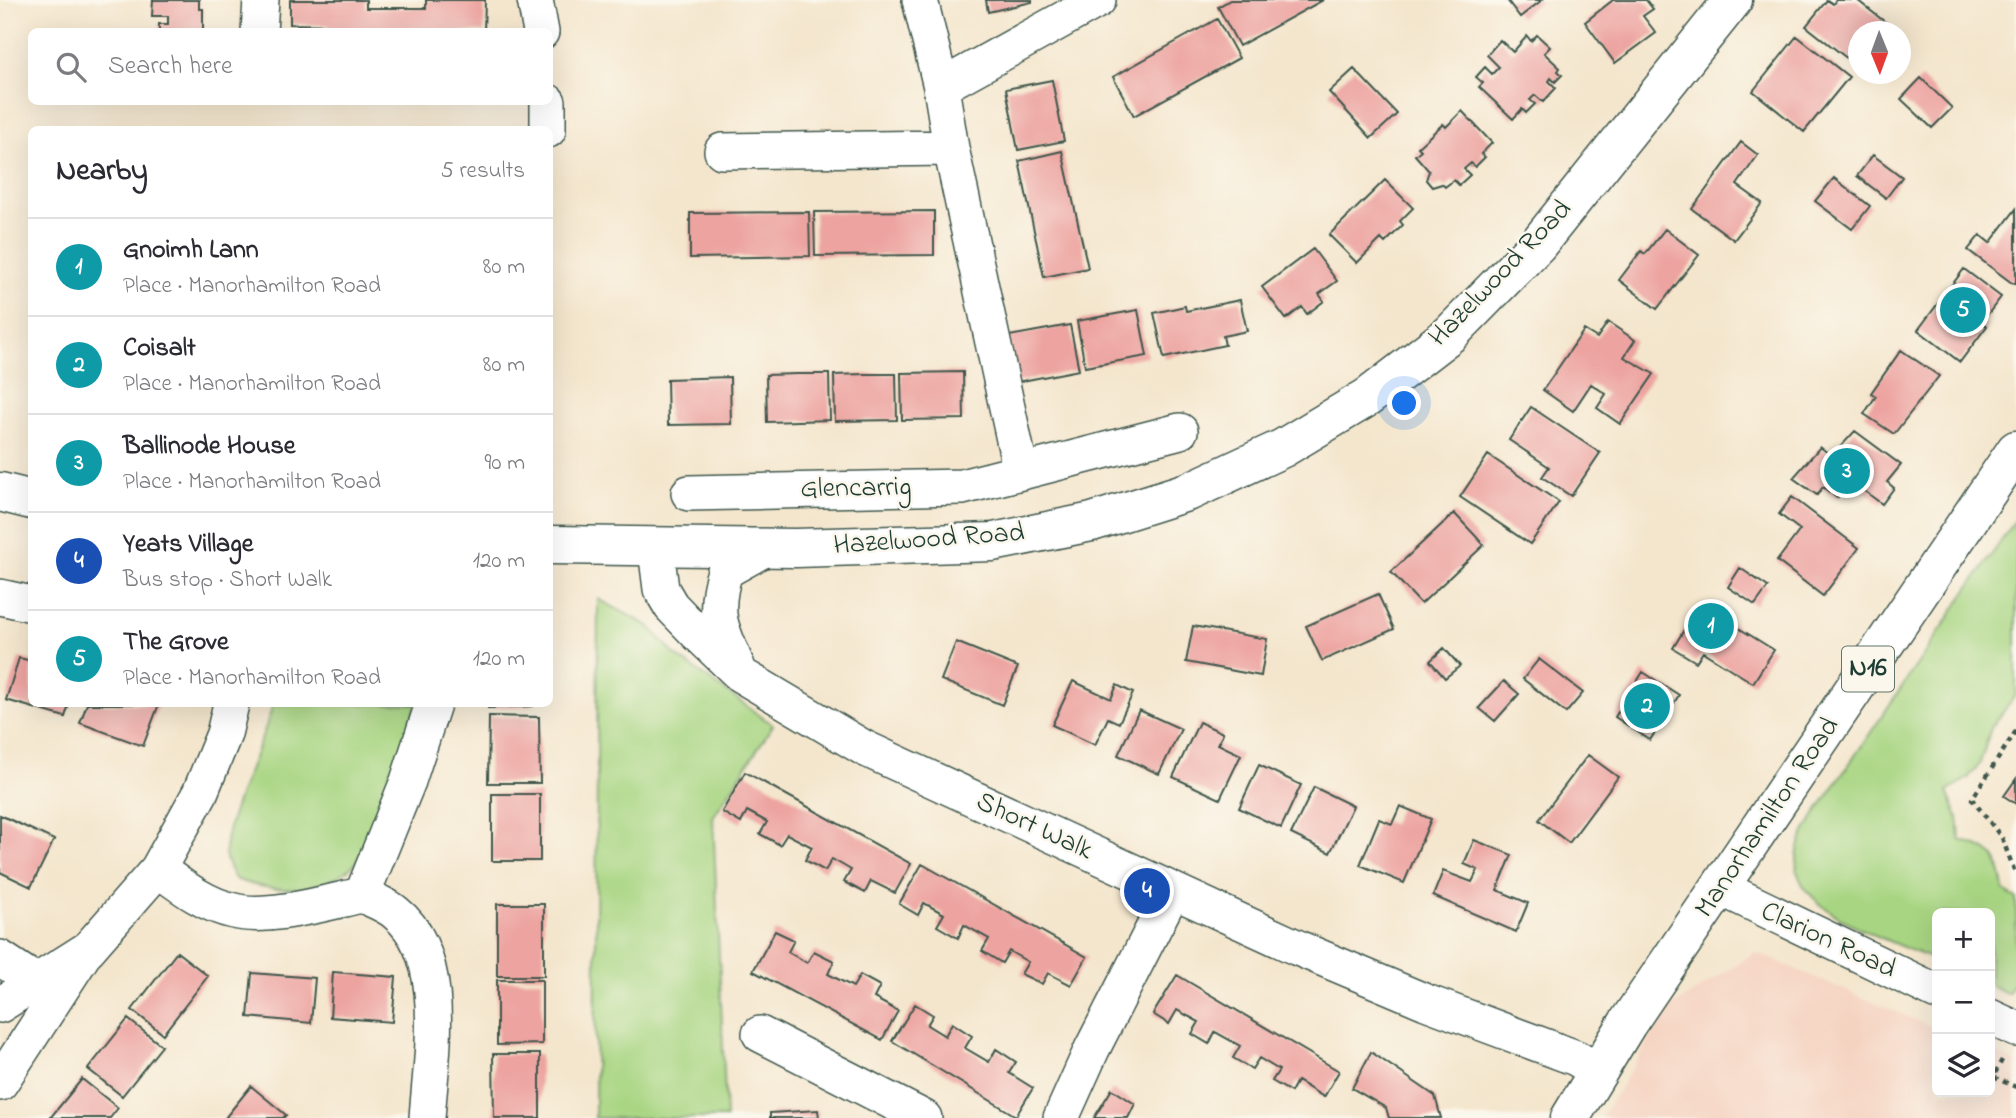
<!DOCTYPE html>
<meta charset="utf-8">
<style>
body{margin:0;font-family:"Indie Flower",sans-serif;background:#f7f7f7;color:#2b2b33}
.controls{position:absolute;right:21px;bottom:21px;display:grid;overflow:hidden;border-radius:10px;box-shadow:0 7px 28px #0002}
.controls button{width:63px;height:63px;display:grid;place-items:center;padding:0;border:0;border-bottom:2px solid #e1e1e2;background:#fff;color:#2b2b33;font:35px sans-serif}
.compass{position:absolute;left:1848px;top:21px;width:63px;height:63px;border-radius:50%;background:#fff;box-shadow:0 7px 28px #0002;rotate:179deg}
.you{position:absolute;left:1405px;top:404px;width:24px;height:24px;margin:-18px;border:5px solid #fff;border-radius:50%;background:#1a73e8;box-shadow:0 0 0 10px #1a73e833}
.badge{display:grid;place-items:center;width:46px;height:46px;border-radius:50%;background:#1f6fb2;color:#fff;font-size:23px;font-weight:700}
.pin{position:absolute;translate:-50% -50%;border:4px solid #fff;box-shadow:0 2px 7px #0006}
.list{margin:0;padding:0;list-style:none}
h2{display:flex;justify-content:space-between;align-items:center;height:91px;margin:0;padding:0 28px;font-size:30px}
h2 small{font-size:23px;font-weight:400;color:#7c7c81}
.list li{display:grid;grid-template-columns:46px 1fr auto;gap:21px;align-items:center;box-sizing:border-box;height:98px;padding:0 28px;border-top:2px solid #e1e1e2}
.list b{display:block;font-size:26px;white-space:nowrap}
.list p{margin:0;font-size:23px;white-space:nowrap;color:#7c7c81}
.list em{font-size:23px;font-style:normal;color:#7c7c81}
.icon{flex:none;width:38px;height:38px;fill:none;stroke:currentColor;stroke-width:2;stroke-linecap:round;stroke-linejoin:round}
.map{position:relative;flex:none;width:2016px;height:1118px;overflow:hidden}
.search{position:absolute;background:#fff;box-shadow:0 7px 28px #0002;left:28px;top:28px;width:525px;height:77px;display:flex;align-items:center;gap:18px;box-sizing:border-box;padding:0 24px;border-radius:10px;color:#7c7c81;font-size:26px}
.panel{position:absolute;background:#fff;box-shadow:0 7px 28px #0002;left:28px;top:126px;width:525px;height:581px;border-radius:10px}
.map>svg:first-child{display:block}
</style>
<div class="map">
<svg width="2016" height="1118" viewBox="0 0 2016 1118">
<rect width="100%" height="100%" fill="#fbf7ec"/>
<filter id="ink" filterUnits="userSpaceOnUse"><feTurbulence type="fractalNoise" baseFrequency=".0143" numOctaves="2"/><feDisplacementMap in="SourceGraphic" scale="14" xChannelSelector="R" yChannelSelector="G"/><feConvolveMatrix kernelMatrix="1 2 1 2 8 2 1 2 1" color-interpolation-filters="sRGB"/></filter>
<filter id="wash" filterUnits="userSpaceOnUse"><feTurbulence type="fractalNoise" baseFrequency=".00686" numOctaves="4" result="noise"/><feDisplacementMap in="SourceGraphic" scale="28" xChannelSelector="R" yChannelSelector="G"/><feGaussianBlur stdDeviation="1.57" result="paint"/><feColorMatrix in="noise" values="0 0 0 0 0 0 0 0 0 0 0 0 0 0 0 0 0 1.4 0 .05"/><feComposite in="paint" operator="in"/></filter>
<g filter="url(#wash)">
<rect width="100%" height="100%" fill="#f4e6cd"/>
<path fill="#f5d3c1" d="M1755,952l182,77v63h53v-41l26,11v56h-415l67,-108z"/>
<path fill="#a8d582" stroke="#64895b" stroke-width="2" d="M2016,519v176l-25,33 -11,35 -12,15 -21,14 11,25 2,23c32,10 40,15 44,51l12,7v82l-8,14 -18,-9v-72h-53v48c-38,-17 -140,-48 -140,-96 -1,-22 11,-38 21,-55z
M598,599l51,27 25,28 99,71 -60,92 13,301h-131z
M273,704h144c-8,22 -52,151 -62,160 -33,30 -80,30 -120,15 -4,-7 -9,-17 -10,-25 -1,-36 38,-109 48,-150z"/>
<g id="blocks">
<path fill="#eda4a1" d="M153,0h46v9h4v23h-44v-8h9v-8h-16z
M290,0h76v8h60v-8h59l-1,32h-155v-7l-39,-1z
M986,0h46v2l-44,10z
M1230,0h93l-84,46 -21,-39z
M1507,0h35l-22,17z
M1613,0h33l7,9 -10,7 13,17 -41,30 -30,-41z
M1827,0l6,4 3,-4h21l37,29 -36,3v35l-52,-41z
M1217,19l22,39 -105,58 -21,-39z
M1537,35l13,12 -6,6 16,15 -2,3 4,4 -7,7 -4,-4 -2,3 7,7 -13,14 -8,-7 -5,5 5,4 -9,9 -4,-4 -9,10 -34,-32 4,-4 -7,-6 9,-10 7,7 7,-7 -12,-12 13,-15 13,12 14,-16 4,5z
M1797,36l52,41 -45,55 -51,-41z
M1354,69l43,45 -26,24 -42,-46z
M1921,78l31,30 -20,20 -31,-29z
M1052,80l12,61 -46,9 -12,-61z
M1462,111l30,32 -11,11 4,3 -10,10 -4,-4 -7,6 6,6 -11,10 -5,-5 -9,7 -3,-3 -10,3 -6,-7 3,-9 -14,-16 6,-5 -3,-3 25,-23 3,3z
M1741,142l17,13 -21,30 25,18 -28,37 -42,-31z
M1062,151l26,117 -44,9 -25,-116z
M1873,155l29,22 -16,21 -29,-22z
M1834,178l36,28 -18,23 -37,-28z
M1385,180l28,28 -13,13 3,4 -18,18 -4,-4 -24,24 -28,-28z
M2016,209v74h-4l-44,-33 12,-15 10,8z
M934,211v44l-119,1 -1,-44z
M809,212l1,44 -120,2v-45z
M1665,229l34,26 -42,54 -38,-29 22,-29 4,3z
M1313,249l24,32 -18,13 5,7 -17,13 -5,-7 -16,12 -24,-32z
M1964,269l37,28 -19,25 5,4 -27,36 -42,-32z
M1240,300l7,31 -24,5 2,9 -61,13 -10,-45 31,-7 1,5z
M1138,310l9,46 -62,11 -8,-46z
M1608,322l27,18 -11,17 30,17 -34,50 -23,-16 9,-14 -15,-10 -18,27 -30,-21 41,-60 13,8z
M1070,325l9,45 -62,12 -8,-46z
M1901,350l38,26 -45,58 -30,-20 12,-18 -5,-3z
M963,372l1,47 -62,1 -1,-47z
M797,374h32l1,46 -63,2 -1,-47z
M865,374h31l1,46 -62,1 -1,-46z
M730,377l1,47 -63,1 -1,-46z
M1531,407l69,46 -29,43 -29,-19 7,-10 -40,-27z
M1855,431l46,34 -14,17 7,6 -12,16 -23,-17 -7,8 -8,-5 -7,8 -14,-11 -6,8 -24,-17 27,-31 12,9z
M1488,455l71,47 -29,42 -70,-47z
M1792,497l67,51 -36,48 -46,-35 23,-31 -21,-16z
M1454,513l30,32 -63,59 -30,-32z
M1740,568l28,19 -13,18 -27,-18z
M1378,594l16,35 -72,32 -16,-35z
M1700,604l74,46 -21,33 -50,-31 -7,10 -23,-14z
M1193,626l74,13 -6,37 -75,-14z
M956,642l62,25 -16,38 -61,-25z
M1444,648l16,18 -15,12 -15,-17z
M19,658l13,3v43h37l-4,13 -59,-17z
M1539,659l44,34 -17,20 -43,-34z
M1643,672l36,23 -29,45 -35,-23z
M1073,681l38,18 6,-14 16,8 -14,30 -11,-5 -13,27 -43,-20z
M1504,681l15,13 -24,27 -16,-13z
M87,704h72l-16,42 -63,-23z
M488,704h45v2l-45,2z
M1139,710l42,19 -22,45 -41,-19z
M489,716l50,1 1,66h-52z
M1199,722l24,11 -5,11 23,11 -21,44 -47,-22z
M1588,755l30,22 -49,66 -30,-23z
M1259,765l42,20 -20,43 -42,-20z
M745,772l166,92 -16,29 -24,-12 -6,12 -21,-11 7,-12 -19,-11 -7,12 -20,-11 7,-13 -25,-13 -7,11 -20,-11 7,-12 -20,-11 -6,12 -19,-11z
M2016,779v25l-12,-8z
M1314,787l39,19 -23,47 -39,-19z
M492,794h48v67h-48z
M1400,806l31,13 -27,64 -44,-18 19,-46 13,5z
M0,815l54,25 -23,47 -31,-15z
M1474,840l38,15 -15,35 31,13 -12,29 -83,-36 10,-25 29,11 6,-12 -14,-6z
M922,864l165,93 -16,28 -23,-12 -6,11 -21,-10 7,-12 -19,-11 -7,12 -20,-12 7,-12 -25,-14 -6,13 -21,-12 7,-12 -20,-11 -6,12 -19,-11z
M497,904h47v72h-47z
M775,931l19,9 -6,12 19,11 7,-12 20,10 -6,13 25,13 7,-12 20,11 -6,12 24,13 -16,29 -129,-69z
M177,952l31,24 -45,58 -31,-24z
M333,972l63,5 -4,45 -62,-5z
M252,973l63,5 -4,45 -63,-6z
M1177,975l162,96 -15,26 -27,-16 -6,11 -19,-11 7,-11 -20,-12 -7,11 -19,-11 7,-12 -25,-14 -6,12 -17,-10 7,-12 -22,-12 -8,14 -16,-10z
M497,980h45v64l-45,1z
M915,1004l18,11 -6,10 18,11 7,-13 20,13 -7,12 24,14 7,-13 20,13 -7,11 24,15 -17,28 -124,-75z
M128,1019l34,27 -40,50 -34,-27z
M1371,1052l64,44 6,22h-52l-3,-10 -34,-20z
M493,1054h47v64h-46z
M82,1079l36,29 -8,10h-60z
M251,1086l35,29 -3,3h-58z
M1112,1089l23,15 -7,14h-34z
M818,1110l1,8h-49v-5z"/>
</g>
</g>
<g filter="url(#ink)">
<use href="#blocks" fill-opacity="0" stroke="#3f564b" stroke-width="2"/>
<g fill="none" stroke-linecap="round" stroke-linejoin="round">
<g stroke="#3f564b" stroke-width="38">
<path id="minor" d="M535,0l6,32
M920,0l21,87
M1098,0l-157,87 10,61 70,324 159,-41
M259,32l2,-32
M548,102v28
M722,151l229,-3
M689,493l273,-6 59,-15
M656,549l5,40 10,17 26,27 44,42 123,73 434,200 128,54 150,56 23,14
M0,597l32,7
M737,666c-17,-39 -25,-53 -12,-95l41,-23
M158,869c23,17 47,36 76,42 34,9 94,-9 128,-16l46,-114 25,-77
M1721,888l216,104
M362,895c11,5 25,10 34,18 54,44 35,144 31,205
M0,958l35,23
M0,1005l88,-56 70,-80 42,-76 24,-59 7,-30
M1990,1017l26,12
M760,1034l164,84
M0,1083l82,-126
M1061,1118l31,-69 80,-157"/>
</g>
<g stroke="#3f564b" stroke-width="41">
<path id="major" d="M0,492l32,8
M550,545l246,3 197,-6 99,-20 98,-31 93,-43 85,-51 82,-63 88,-90 195,-244"/>
</g>
<g stroke="#3f564b" stroke-width="41">
<path id="highway" d="M1570,1118l57,-94 389,-574"/>
</g>
<path stroke="#3f564b" stroke-width="4.5" stroke-dasharray="5 5" stroke-linecap="butt" d="M2016,731l-44,68 30,39 14,37
M2002,1060l-9,17 23,10"/>
<use href="#minor" stroke="#fff" stroke-width="35"/>
<use href="#major" stroke="#fff" stroke-width="38"/>
<use href="#highway" stroke="#fff" stroke-width="38"/>
</g>
</g>
<g text-anchor="middle" dominant-baseline="central" stroke-width="5" stroke-linejoin="round" paint-order="stroke">
<rect fill="#fbf7ec" stroke="#61756b" stroke-width="2" x="1842" y="646.5" width="52" height="45" rx="5"/>
<g font-size="26" font-weight="bold" fill="#1f3d34">
<text x="1868" y="669">N16</text>
</g>
<g font-size="28" fill="#1f3d34" stroke="#fbf7ec">
<text transform="translate(1501 274) rotate(-46)">Hazelwood Road</text>
<text transform="translate(856 489) rotate(-1)">Glencarrig</text>
<text transform="translate(929 540) rotate(-4)">Hazelwood Road</text>
<text transform="translate(1768 818) rotate(-56)">Manorhamilton Road</text>
<text transform="translate(1034 827) rotate(25)">Short Walk</text>
<text transform="translate(1828 941) rotate(25)">Clarion Road</text>
</g>
</g>
</svg>
<div class="controls">
<button>+</button>
<button>−</button>
<button><svg class="icon" aria-label="layers" viewBox="0 0 24 24"><path d="M12 4l9 5-9 5-9-5zM3 14l9 5 9-5"/></svg></button>
</div>
<svg class="compass" viewBox="-18 -18 36 36"><path d="M0-13l5 13h-10z" fill="#e53935"/><path d="M0 13l5-13h-10z" fill="#7c7c81"/></svg>
<div class="you"></div>
<div class="pin badge" style="left:1711px;top:626px;background:#0f9aa8">1</div>
<div class="pin badge" style="left:1647px;top:706px;background:#0f9aa8">2</div>
<div class="pin badge" style="left:1847px;top:471px;background:#0f9aa8">3</div>
<div class="pin badge" style="left:1147px;top:891px;background:#1a4fb4">4</div>
<div class="pin badge" style="left:1963px;top:310px;background:#0f9aa8">5</div>
<div class="search"><svg class="icon" aria-label="search" viewBox="0 0 24 24"><circle cx="10" cy="10" r="6"/><path d="M15 15l6 6"/></svg>Search here</div>
<section class="panel">
<h2>Nearby<small>5 results</small></h2>
<ul class="list">
<li><span class="badge" style="background:#0f9aa8">1</span><div><b>Gnoimh Lann</b><p>Place · Manorhamilton Road</p></div><em>80 m</em></li>
<li><span class="badge" style="background:#0f9aa8">2</span><div><b>Coisalt</b><p>Place · Manorhamilton Road</p></div><em>80 m</em></li>
<li><span class="badge" style="background:#0f9aa8">3</span><div><b>Ballinode House</b><p>Place · Manorhamilton Road</p></div><em>90 m</em></li>
<li><span class="badge" style="background:#1a4fb4">4</span><div><b>Yeats Village</b><p>Bus stop · Short Walk</p></div><em>120 m</em></li>
<li><span class="badge" style="background:#0f9aa8">5</span><div><b>The Grove</b><p>Place · Manorhamilton Road</p></div><em>120 m</em></li>
</ul>
</section>
</div>
